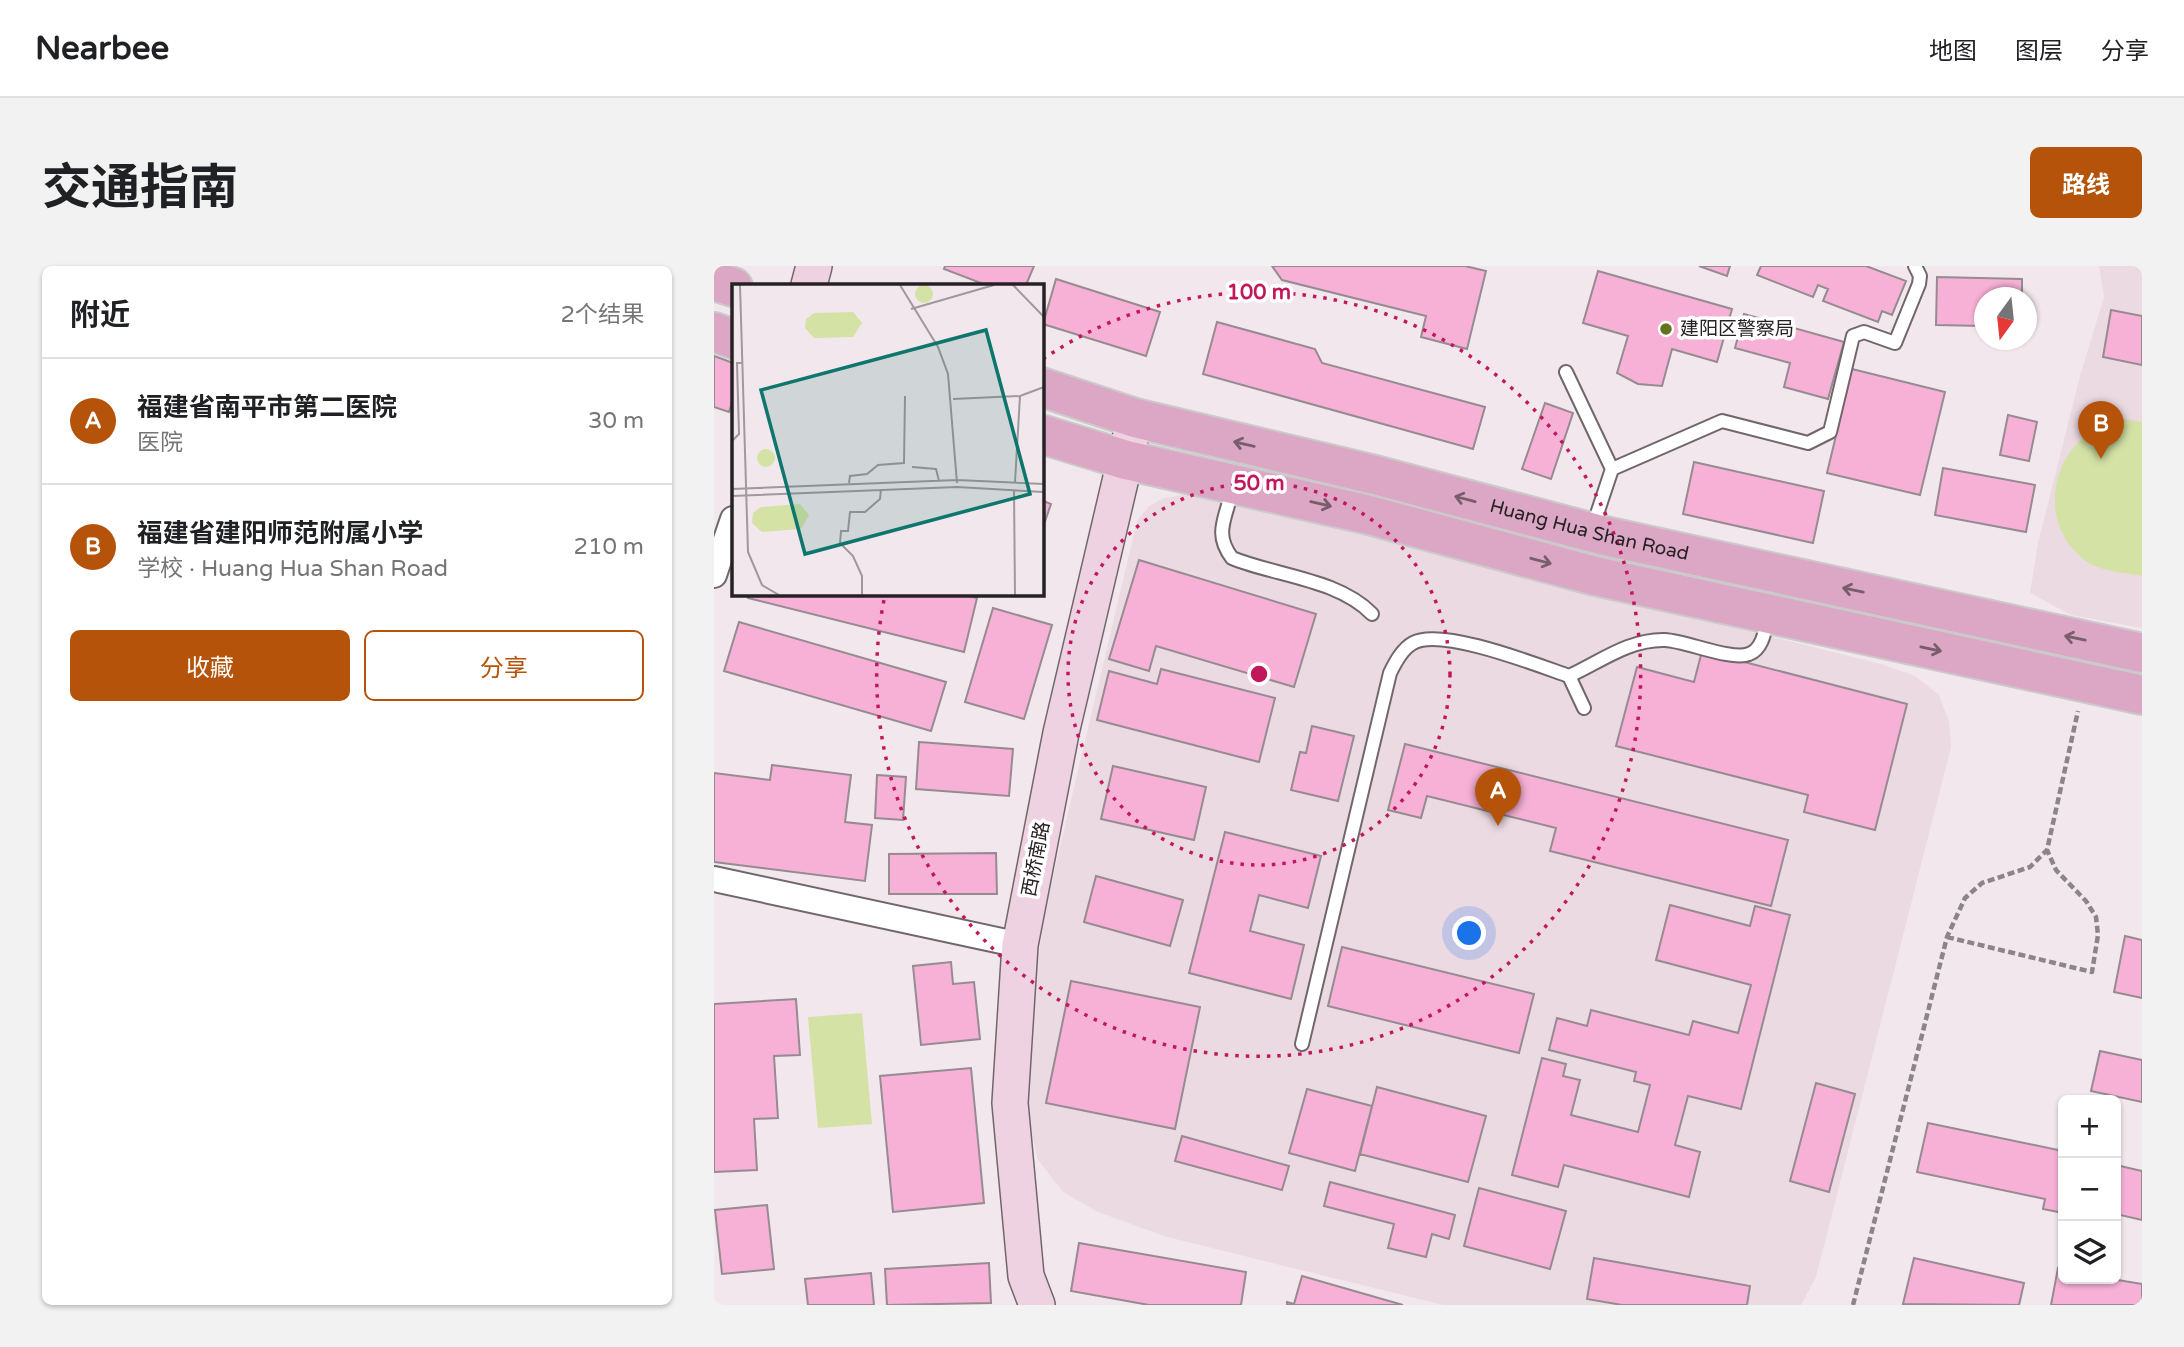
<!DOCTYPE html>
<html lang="zh">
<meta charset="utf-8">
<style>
body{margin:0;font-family:"Varela Round","Noto Sans SC",sans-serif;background:#f2f2f2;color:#202124}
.controls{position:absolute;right:21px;bottom:21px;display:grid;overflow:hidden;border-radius:10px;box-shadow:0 2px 5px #0004}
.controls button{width:63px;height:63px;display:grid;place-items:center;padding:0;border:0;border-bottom:2px solid #e0e0e0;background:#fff;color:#202124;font:35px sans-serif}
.compass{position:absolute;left:1260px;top:21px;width:63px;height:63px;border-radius:50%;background:#fff;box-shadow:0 2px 5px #0004;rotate:195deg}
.you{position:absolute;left:756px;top:668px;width:24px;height:24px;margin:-18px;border:5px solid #fff;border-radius:50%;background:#1a73e8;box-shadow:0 0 0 10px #1a73e833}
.badge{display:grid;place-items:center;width:46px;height:46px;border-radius:50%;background:#b45309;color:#fff;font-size:23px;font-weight:700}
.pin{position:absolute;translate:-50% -58px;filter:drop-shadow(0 2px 4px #0008)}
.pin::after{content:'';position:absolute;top:37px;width:24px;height:21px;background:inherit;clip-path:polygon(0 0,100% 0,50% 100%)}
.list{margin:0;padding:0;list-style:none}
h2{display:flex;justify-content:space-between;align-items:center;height:91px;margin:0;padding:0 28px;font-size:30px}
h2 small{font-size:23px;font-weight:400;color:#757577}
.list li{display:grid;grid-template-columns:46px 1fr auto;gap:21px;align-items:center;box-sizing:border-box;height:126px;padding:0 28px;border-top:2px solid #e0e0e0}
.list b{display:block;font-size:26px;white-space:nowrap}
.list p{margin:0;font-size:23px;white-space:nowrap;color:#757577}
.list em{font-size:23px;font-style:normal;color:#757577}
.actions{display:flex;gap:14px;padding:21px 28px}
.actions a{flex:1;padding:16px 0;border:2px solid #b45309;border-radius:10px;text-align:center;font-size:24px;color:#b45309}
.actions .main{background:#b45309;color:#fff}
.icon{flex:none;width:38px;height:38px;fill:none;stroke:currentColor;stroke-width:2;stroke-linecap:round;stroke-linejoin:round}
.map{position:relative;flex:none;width:1428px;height:1039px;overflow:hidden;border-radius:10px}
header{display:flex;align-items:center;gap:42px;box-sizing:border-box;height:98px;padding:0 35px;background:#fff;border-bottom:2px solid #e0e0e0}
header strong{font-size:33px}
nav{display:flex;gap:38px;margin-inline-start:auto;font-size:24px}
.intro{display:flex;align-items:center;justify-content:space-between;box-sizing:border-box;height:168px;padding:0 42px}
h1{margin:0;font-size:49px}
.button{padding:18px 32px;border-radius:10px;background:#b45309;color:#fff;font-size:24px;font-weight:700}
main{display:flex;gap:42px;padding:0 42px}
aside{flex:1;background:#fff;border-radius:10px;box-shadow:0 2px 5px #0004}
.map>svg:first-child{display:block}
</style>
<header>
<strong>Nearbee</strong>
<nav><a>地图</a><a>图层</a><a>分享</a></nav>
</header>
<div class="intro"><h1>交通指南</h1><a class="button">路线</a></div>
<main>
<aside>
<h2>附近<small>2个结果</small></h2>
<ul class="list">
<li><span class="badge">A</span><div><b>福建省南平市第二医院</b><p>医院</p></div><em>30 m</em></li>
<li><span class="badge">B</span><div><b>福建省建阳师范附属小学</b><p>学校 · Huang Hua Shan Road</p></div><em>210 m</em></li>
</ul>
<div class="actions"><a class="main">收藏</a><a>分享</a></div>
</aside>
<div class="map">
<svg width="1428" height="1039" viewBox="0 0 1428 1039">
<rect width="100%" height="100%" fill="#f2e7ec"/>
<path fill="#ecdae3" d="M1385,0h43v362l-71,-13 -41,-22 8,-50 42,-167 24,-79z
M475,228l41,8 651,162 34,12 24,19 10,27 2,25 -135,530 -15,28h-358l-276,-68 -69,-25 -35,-20 -25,-32 -10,-40v-46l7,-94 11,-74 91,-385 12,-15 15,-8z"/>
<path fill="#d4e2a6" d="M1411,153l17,3v154c-15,-3 -33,-4 -47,-10 -8,-3 -16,-10 -21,-16 -29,-31 -24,-83 8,-111 12,-12 27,-17 43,-20z
M148,747l10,111 -54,4 -10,-111z"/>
<path fill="#f7b1d6" stroke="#958b90" stroke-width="2" d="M231,0h89l-8,19h-40l-42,-16z
M558,0h193l21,5 -19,78 -46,-12 5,-21 -144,-36z
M985,0h31l-3,10z
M1047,0h105l40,15 -14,34 -10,-4 -4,11 -55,-21 5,-12 -10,-4 -5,12 -56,-22z
M884,5l134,38 -15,53 -45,-13 -10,37 -24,-2 -21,-11 11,-37 -45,-13z
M1223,11l85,2v19h-38v28l-48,-1z
M342,13l104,33 -14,44 -103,-32z
M1397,44l31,6v49l-39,-8z
M1030,48l100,28 -16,57 -44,-12 6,-24 -55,-15z
M503,56l98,27 7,14 163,44 -12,42 -270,-75z
M0,90l19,7v36l-4,13 -15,-5z
M1138,103l93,23 -25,103 -93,-22z
M831,137l28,10 -22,66 -29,-10z
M1294,149l29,7 -8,39 -29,-6z
M980,196l130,29 -11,52 -130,-29z
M1229,202l92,17 -9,47 -91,-17z
M327,234l10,4 -10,29z
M425,294l177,54 -22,73 -138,-41 -7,25 -40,-12z
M35,327h209l19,5 -13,54 -216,-54z
M279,342l59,17 -28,94 -59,-17z
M25,356l207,60 -15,49 -207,-60z
M988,385l205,53 -32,126 -71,-18 4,-17 -192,-49 21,-79 57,15z
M447,403l114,29 -16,64 -162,-42 12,-49 48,13z
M598,460l42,10 -16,65 -47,-11 9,-38 6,1z
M205,476l94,7 -4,47 -93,-7z
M691,478l383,96 -17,66 -221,-55 6,-23 -129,-32 -6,22 -33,-8z
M58,499l79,10 -6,47 27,3 -7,56 -151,-19v-89l56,7z
M399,500l93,21 -12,53 -93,-21z
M163,509l29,2 -3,43 -28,-2z
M511,566l96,24 -13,52 -49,-13 -9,36 54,14 -13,54 -102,-26z
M282,587l1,41h-108v-40z
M382,610l87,24 -13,46 -86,-24z
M956,639l80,21 5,-20 35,9 -49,194 -53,-13 -13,49 25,7 -11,45 -125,-32 -6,22 -46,-12 30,-117 24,6 -3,12 17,4 -9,35 67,17 12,-47 -16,-4 2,-9 -87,-22 8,-32 30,8 4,-16 98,25 4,-14 45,12 13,-48 -95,-25z
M1411,670l17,4v58l-28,-6z
M628,681l192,47 -15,59 -191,-47z
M237,696l2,22 21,-2 6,57 -59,6 -8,-79z
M357,715l129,26 -25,122 -129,-26z
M82,733l4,56 -26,1 4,62 -24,1 3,51 -43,2v-168z
M1386,785l42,9v42l-51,-11z
M257,802l13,135 -91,9 -13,-136z
M1102,817l39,11 -26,98 -39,-11z
M663,821l109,29 -18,66 -108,-28z
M593,823l65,17 -17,65 -66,-18z
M1214,857l135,28v62l-20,-4 2,-10 -128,-27z
M468,870l107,30 -7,24 -107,-29z
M1402,899l26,6v49l-26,-6z
M616,916l125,33 -6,24 -17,-5 -6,23 -38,-9 6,-24 -70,-18z
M765,922l87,23 -16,58 -86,-23z
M53,939l7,64 -52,5 -7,-64z
M365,977l167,29 -5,33h-92l-78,-14z
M880,992l156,28 -3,19h-125l-35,-6z
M1200,992l110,25 -5,22 -116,-1z
M275,997l2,40 -104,2 -2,-36z
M1344,1002l5,1v10h49l30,5v21h-91z
M157,1007l3,32h-66l-3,-26z
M588,1010l101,29h-116v-3l7,2z"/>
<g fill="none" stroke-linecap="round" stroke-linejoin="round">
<g stroke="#70676b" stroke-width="16">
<path id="lane" d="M852,106l46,97
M518,222c-4,28 -20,44 0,70 44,18 106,21 140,56
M878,263l20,-60 110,-48 86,22 22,-11 23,-96 11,-4 31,11 24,-59 1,-8 -5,-10
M855,410l15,32
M588,778l88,-371c5,-10 12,-24 23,-30 28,-16 124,22 156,33 31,-14 60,-37 96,-36 21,1 67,21 84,14 14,-5 16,-24 19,-37"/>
</g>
<g stroke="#70676b" stroke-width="28">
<path id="street" d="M0,309l19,-56
M0,613l306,66"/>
</g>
<g stroke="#70676b" stroke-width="38">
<path id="secondary" d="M95,19l5,-19
M323,1039l-11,-29 -16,-173 10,-158 41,-212 74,-315"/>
</g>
<g stroke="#cbcaca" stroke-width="42">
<g id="primary">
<path d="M0,15l19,6"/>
<path d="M0,66l19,7"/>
<path id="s1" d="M327,121l94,31 240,57 230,61 537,117"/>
<path d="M327,168l85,26 239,54 230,62 547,119"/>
</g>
</g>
<path stroke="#8c8588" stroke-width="4.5" stroke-dasharray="7 3.5" stroke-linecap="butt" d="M1233,671l145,35 6,-37 -2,-18 -10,-16 -30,-31 -9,-20
M1139,1039l94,-368 18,-39 17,-15 48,-16 17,-17 31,-139"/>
<use href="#lane" stroke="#fff" stroke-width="12"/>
<use href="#street" stroke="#fff" stroke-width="24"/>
<use href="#secondary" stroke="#eed2e2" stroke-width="35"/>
<use href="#primary" stroke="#dca6c5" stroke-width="38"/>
</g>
<defs><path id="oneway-shaft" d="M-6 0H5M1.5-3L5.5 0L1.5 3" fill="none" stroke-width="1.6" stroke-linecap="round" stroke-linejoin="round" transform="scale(1.75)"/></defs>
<g stroke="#785d6c">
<use href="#oneway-shaft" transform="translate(530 178) rotate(-167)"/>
<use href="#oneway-shaft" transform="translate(751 233) rotate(-165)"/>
<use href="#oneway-shaft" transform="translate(607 238) rotate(13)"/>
<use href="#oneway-shaft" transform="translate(827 295) rotate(15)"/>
<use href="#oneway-shaft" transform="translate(1139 324) rotate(-168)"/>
<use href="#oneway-shaft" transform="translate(1361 372) rotate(-168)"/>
<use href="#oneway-shaft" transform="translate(1217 383) rotate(12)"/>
</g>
<g fill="none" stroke="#c2185b" stroke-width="3.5" stroke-dasharray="3.5 7">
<circle cx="545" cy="408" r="191"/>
<path d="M329 93A382 382 0 1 1 171 329"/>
</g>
<circle fill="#65731e" stroke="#fff" stroke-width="2.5" cx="952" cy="63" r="7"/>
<g text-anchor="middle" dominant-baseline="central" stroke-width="7" stroke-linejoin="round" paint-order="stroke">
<g font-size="19" fill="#262224" stroke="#fff" text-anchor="start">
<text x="966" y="63">建阳区警察局</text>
</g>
<g font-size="19" fill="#262224" stroke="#fff">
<text stroke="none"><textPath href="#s1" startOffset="567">Huang Hua Shan Road</textPath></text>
<text transform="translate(322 593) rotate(-79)">西桥南路</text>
</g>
</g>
<g transform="translate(18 18)">
<rect width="312" height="312" fill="#f2e7ec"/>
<path d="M183 10a9 9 0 1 1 18 0a9 9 0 1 1-18 0ZM121,28l9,11 -9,14 -39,1 -9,-10 1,-9 8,-6zM25 174a9 9 0 1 1 18 0a9 9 0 1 1-18 0ZM68,220l9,11 -8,14 -39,3 -10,-9 1,-10 8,-6z" fill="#d4e2a6"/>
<path fill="none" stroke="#a0989c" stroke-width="2" d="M8,1l8,267 14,33 17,10M168,1l38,62 10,27 9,109M281,1l31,32M179,25l83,-24M221,115l67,-3 24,-9M0,157l7,-7 -2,-71h6M180,183l24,2 3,12M283,198l5,-86M117,199l1,-7 17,-2 11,-9 26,-2 1,-67M0,205l225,-9 87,4M282,207l1,104M0,212l225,-9 87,5M130,311v-19l-9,-20 -13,-13 1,-12h7l2,-19h15l15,-13 1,-10"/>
<path fill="#0f766e" fill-opacity="0.15" stroke="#0f766e" stroke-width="3.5" d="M254,46l44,164 -225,60 -44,-164z"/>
<rect width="312" height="312" fill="none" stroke="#262224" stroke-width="3.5"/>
</g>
<circle cx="545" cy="408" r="10" fill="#c2185b" stroke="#fff" stroke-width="3.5"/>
<g font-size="21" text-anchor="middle" font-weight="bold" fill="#c2185b" stroke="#fff" stroke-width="7" stroke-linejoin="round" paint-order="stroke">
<text x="545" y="33">100 m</text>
<text x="545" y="224">50 m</text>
</g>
</svg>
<div class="controls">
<button>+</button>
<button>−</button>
<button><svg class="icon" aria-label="layers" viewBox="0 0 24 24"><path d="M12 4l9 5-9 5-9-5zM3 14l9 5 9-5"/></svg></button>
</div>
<svg class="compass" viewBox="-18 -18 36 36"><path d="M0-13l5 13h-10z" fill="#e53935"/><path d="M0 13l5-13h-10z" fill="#757577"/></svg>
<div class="you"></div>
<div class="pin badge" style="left:784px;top:560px">A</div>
<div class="pin badge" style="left:1387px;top:193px">B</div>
</div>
</main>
